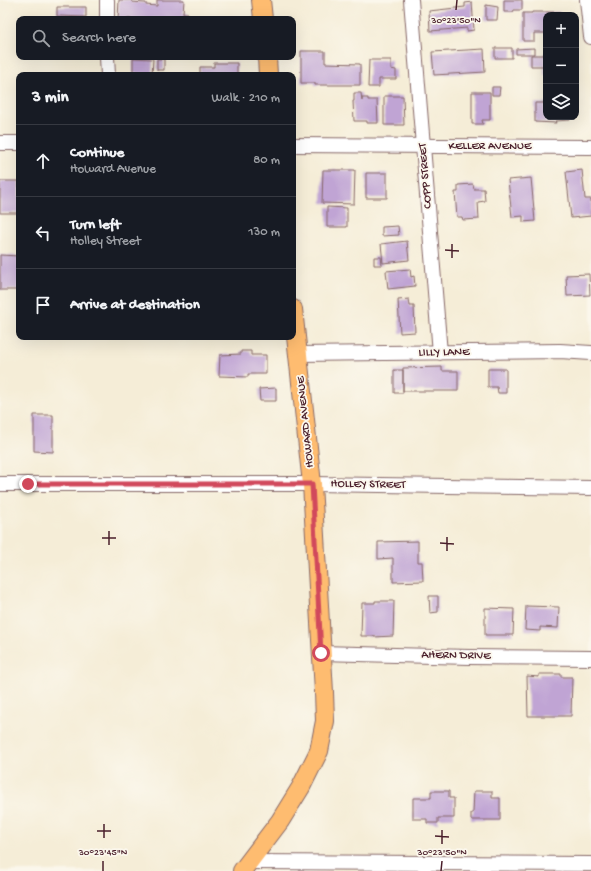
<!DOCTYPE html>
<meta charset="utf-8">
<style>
body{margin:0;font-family:"Gochi Hand",sans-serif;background:#242831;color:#f1f3f6}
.controls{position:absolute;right:12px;top:12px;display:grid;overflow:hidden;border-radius:8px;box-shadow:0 4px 16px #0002}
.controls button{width:36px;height:36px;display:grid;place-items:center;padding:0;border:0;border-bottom:1px solid #363941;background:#171b24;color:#f1f3f6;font:20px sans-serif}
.stop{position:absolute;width:12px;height:12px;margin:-9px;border:3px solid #d1495b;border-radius:50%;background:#fff}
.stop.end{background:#d1495b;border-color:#fff;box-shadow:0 1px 4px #0008}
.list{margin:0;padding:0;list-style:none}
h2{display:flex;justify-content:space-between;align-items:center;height:52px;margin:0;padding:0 16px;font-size:17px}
h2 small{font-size:13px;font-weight:400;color:#9ea1a6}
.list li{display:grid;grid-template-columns:26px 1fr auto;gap:12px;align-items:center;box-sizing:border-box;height:72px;padding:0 16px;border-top:1px solid #363941}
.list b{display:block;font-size:15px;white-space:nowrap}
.list p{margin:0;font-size:13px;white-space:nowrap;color:#9ea1a6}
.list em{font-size:13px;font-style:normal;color:#9ea1a6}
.icon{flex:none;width:22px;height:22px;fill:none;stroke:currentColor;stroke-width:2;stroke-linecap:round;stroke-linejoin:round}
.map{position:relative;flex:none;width:591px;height:871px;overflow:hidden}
.search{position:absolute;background:#171b24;box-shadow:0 4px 16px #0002;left:16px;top:16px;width:280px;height:44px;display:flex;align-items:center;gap:10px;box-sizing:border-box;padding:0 14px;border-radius:8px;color:#9ea1a6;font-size:15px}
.panel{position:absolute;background:#171b24;box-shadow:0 4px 16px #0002;left:16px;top:72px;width:280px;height:268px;border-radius:8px}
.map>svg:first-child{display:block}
</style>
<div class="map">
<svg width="591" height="871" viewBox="0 0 591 871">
<rect width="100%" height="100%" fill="#fbf7ec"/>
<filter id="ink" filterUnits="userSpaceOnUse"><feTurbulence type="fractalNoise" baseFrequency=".025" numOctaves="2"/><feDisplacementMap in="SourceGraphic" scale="8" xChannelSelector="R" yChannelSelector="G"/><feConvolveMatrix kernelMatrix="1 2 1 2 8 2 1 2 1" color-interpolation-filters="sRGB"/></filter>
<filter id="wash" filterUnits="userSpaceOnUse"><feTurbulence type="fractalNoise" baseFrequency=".012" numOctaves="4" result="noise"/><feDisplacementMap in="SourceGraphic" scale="16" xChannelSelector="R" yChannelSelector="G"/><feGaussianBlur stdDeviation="0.9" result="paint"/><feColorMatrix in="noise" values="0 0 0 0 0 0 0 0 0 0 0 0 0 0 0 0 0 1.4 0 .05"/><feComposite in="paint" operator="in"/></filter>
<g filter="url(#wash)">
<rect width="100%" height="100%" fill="#f5edd7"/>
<g id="blocks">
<path fill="#c0a4d4" d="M119,0h13v2l14,1v2l11,1v-6h27l-1,13h5v5l-70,1z
M504,0h18v10h-8l-1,2h-9z
M472,2l2,28 -7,1v-3l-37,3 -1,-20 36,-4v-4z
M486,5l12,2 -1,13h-11z
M57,7h29v10l-29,-1z
M532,12h28v3h-14v18h-12v8h-11v-28h9z
M495,48h17v10h-17z
M534,48v6h-18v-5z
M484,49l1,23 -51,3 -2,-23z
M301,51h24v12l35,1v21h-45v-2h-14z
M544,53h2v22h-2v-9h-13v-11h13z
M133,58l20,1 -1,15 -19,-1z
M157,59h7v11h-7z
M369,60h22v9l5,1v9h-17v8h-11z
M214,63h23v12h-37v-8h14z
M492,87h8l-1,8h-7z
M472,92h18v28h-8l1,4h-11z
M354,93h7l1,8v-3h6v2h9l1,23h-11v-2h-13l-1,-20h1z
M384,96h19l1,29h-20z
M543,102h3v15h24v3l-15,1 1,2 -21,-1v-19h9z
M323,170h32l-1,34 -32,-1z
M582,170l3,29h6v17l-20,2 -5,-46z
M366,173h21v25h-21z
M531,178l4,43 -12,1v-6l-11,1 -4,-37z
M0,181h19v32h-19z
M473,184l1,5h10l1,12 -7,1 1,17 -16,1 -1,-3h-5l-2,-25h3v-7z
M327,207l20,1v19h-20z
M398,226l1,9 -17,1v-9z
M407,241l2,19 -26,3 -2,-19z
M0,255l19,1v34h-19z
M374,257h7l1,8h-8z
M410,269l1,8 3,-1 1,10 -27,3 -2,-18z
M589,274l1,21 -23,1 -1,-21z
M409,299l1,7h4l1,26 -15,1 -2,-33z
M241,351h10v4h15v19h-18v3l-29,-1 1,-21 21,-1z
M442,367v4h16v20h-55v-23z
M488,369h18v24h-8l-1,-6h-9z
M394,370h9v23h-9z
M276,388v13h-16l-1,-12z
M34,415h19v37l-19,-1z
M418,541v21h4l1,19 -30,1v-24l-15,1v-17z
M429,596h9v16l-8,1z
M375,601h19l-1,35 -19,1v-1h-13l1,-33h13z
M526,606l33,1 -1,21 -18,-1v4l-15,-1z
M485,608l29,1 -1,26h-28z
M539,674h22v3h11l-1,39h-43l-1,-40 12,1z
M431,791h18v7h5v20h-16v5h-11v-4h-14v-21h18z
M474,791h18v7h8v22h-29v-7h2z"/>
</g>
</g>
<g filter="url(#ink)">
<use href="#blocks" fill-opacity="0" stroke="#866767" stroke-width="1"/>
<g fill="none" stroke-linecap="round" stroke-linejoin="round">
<g stroke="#866767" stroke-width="16">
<path id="minor" d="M107,0v19
M411,0l29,353
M587,0l4,37
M107,57l1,18
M0,143h19
M293,145l298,2
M298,354l262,-3 31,2
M0,484h312l279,4
M321,653l148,4 122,1
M249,862l342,2"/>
</g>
<g stroke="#866767" stroke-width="20">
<path id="major" d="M261,0l2,19
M267,57l1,18
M242,871l38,-50 21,-34 18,-36 6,-30 -1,-29 -12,-208 -19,-175"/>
</g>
<use href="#minor" stroke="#fff" stroke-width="14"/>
<use href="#major" stroke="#febc70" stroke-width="18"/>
</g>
</g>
<g fill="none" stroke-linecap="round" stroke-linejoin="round" filter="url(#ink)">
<path stroke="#d1495b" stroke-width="5" d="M28,484h284l9,169"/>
</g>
<path fill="none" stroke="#4a1f2b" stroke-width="1.5" d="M456,10l1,-10M445,250l14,1M452,258v-14M102,538h14M440,543l14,1M109,545v-14M447,551v-14M97,831h14M435,836l14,1M104,838v-14M442,844v-14M103,871v-10M441,871l1,-10"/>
<g text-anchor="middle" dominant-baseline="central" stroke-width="3.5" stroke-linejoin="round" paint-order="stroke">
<g font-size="12" fill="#4a1f2b" stroke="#fbf7ec">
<text x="490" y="147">KELLER AVENUE</text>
<text transform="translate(426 176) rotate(-95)">COPP STREET</text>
<text transform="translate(444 353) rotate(-1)">LILLY LANE</text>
<text transform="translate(306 422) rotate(-96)">HOWARD AVENUE</text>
<text transform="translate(368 485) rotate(1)">HOLLEY STREET</text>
<text transform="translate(456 656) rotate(1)">AHERN DRIVE</text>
</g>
</g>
<g font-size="10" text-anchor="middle" fill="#4a1f2b" stroke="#fbf7ec" stroke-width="3.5" stroke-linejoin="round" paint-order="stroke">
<text x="456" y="23">30°23'50"N</text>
<text x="103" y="855">30°23'45"N</text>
<text x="442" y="855">30°23'50"N</text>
</g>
</svg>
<div class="controls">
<button>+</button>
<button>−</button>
<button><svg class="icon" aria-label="layers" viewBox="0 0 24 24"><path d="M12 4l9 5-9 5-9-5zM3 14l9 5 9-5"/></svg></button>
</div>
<div class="stop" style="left:321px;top:653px"></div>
<div class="stop end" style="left:28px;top:484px"></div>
<div class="search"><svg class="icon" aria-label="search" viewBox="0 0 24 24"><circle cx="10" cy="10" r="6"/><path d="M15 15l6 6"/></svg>Search here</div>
<section class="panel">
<h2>3 min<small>Walk · 210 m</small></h2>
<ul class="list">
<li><svg class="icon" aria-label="ahead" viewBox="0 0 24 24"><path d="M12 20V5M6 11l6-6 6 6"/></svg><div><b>Continue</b><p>Howard Avenue</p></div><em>80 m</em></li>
<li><svg class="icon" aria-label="left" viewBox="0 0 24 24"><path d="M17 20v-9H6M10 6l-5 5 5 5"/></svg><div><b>Turn left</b><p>Holley Street</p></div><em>130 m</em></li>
<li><svg class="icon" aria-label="arrive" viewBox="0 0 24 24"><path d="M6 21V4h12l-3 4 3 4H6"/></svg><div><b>Arrive at destination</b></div></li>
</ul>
</section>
</div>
